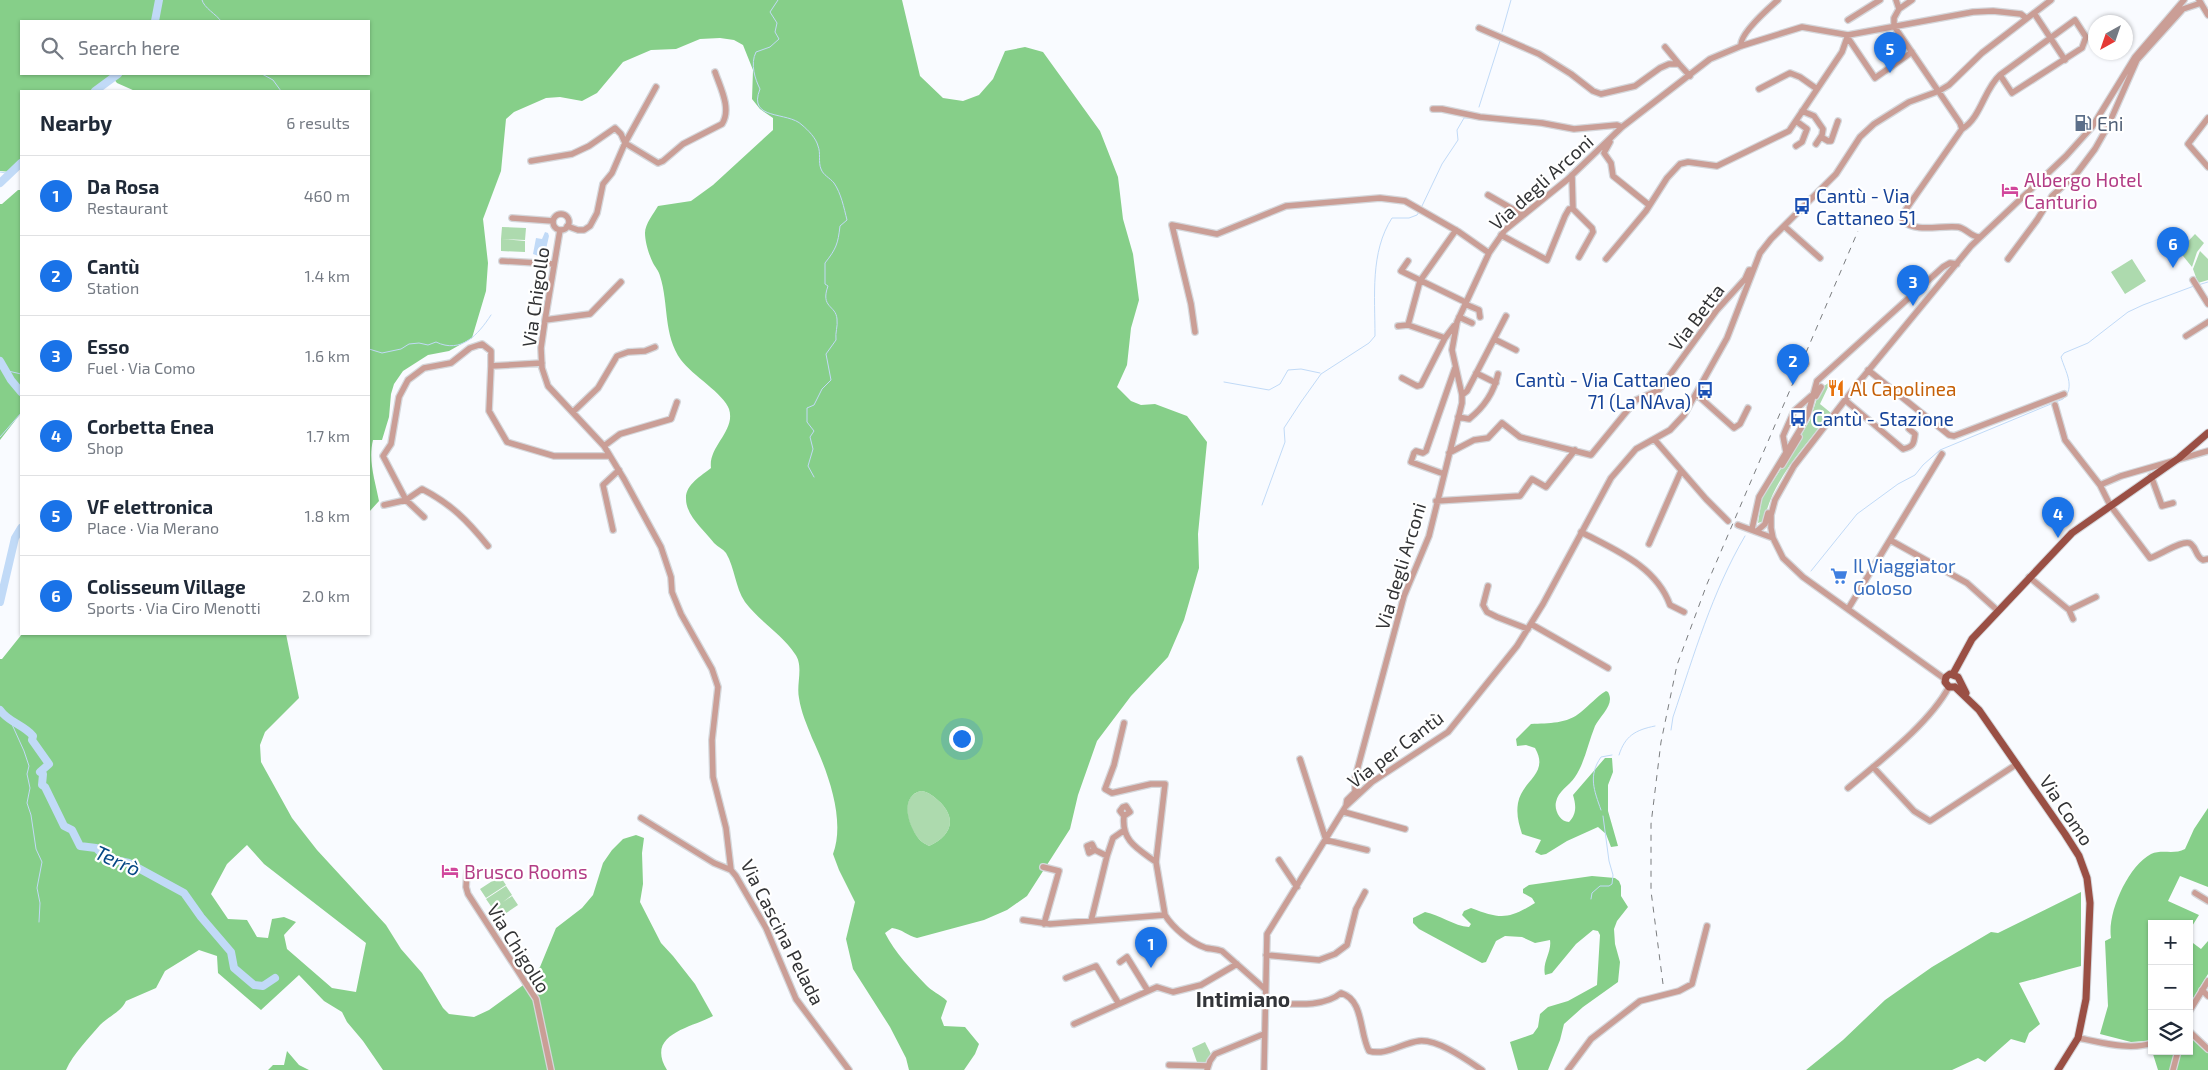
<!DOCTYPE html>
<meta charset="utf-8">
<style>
body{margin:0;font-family:"Exo 2",sans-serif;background:#f2f2f3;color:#1f2937}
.controls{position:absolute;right:15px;bottom:15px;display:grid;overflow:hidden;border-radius:0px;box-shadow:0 1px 4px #0004}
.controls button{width:45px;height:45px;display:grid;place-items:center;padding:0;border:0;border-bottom:1px solid #e0e1e3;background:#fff;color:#1f2937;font:25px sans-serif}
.compass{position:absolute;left:2088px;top:15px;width:45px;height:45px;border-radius:50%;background:#fff;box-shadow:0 1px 4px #0004;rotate:220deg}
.you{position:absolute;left:961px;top:738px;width:18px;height:18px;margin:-12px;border:4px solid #fff;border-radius:50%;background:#1a73e8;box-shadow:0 0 0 8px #1a73e833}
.badge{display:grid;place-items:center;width:32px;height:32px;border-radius:50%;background:#1a73e8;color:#fff;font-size:16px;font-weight:700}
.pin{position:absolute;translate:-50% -41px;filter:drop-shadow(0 1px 2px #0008)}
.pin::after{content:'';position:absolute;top:26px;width:18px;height:15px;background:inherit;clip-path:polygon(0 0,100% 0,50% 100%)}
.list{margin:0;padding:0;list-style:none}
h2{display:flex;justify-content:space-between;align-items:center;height:65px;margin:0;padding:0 20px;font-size:21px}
h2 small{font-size:16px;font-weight:400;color:#747a83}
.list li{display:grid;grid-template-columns:32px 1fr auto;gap:15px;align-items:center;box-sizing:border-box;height:80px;padding:0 20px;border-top:1px solid #e0e1e3}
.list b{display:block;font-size:19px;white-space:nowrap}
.list p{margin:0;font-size:16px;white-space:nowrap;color:#747a83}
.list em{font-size:16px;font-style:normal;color:#747a83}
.icon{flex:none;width:28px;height:28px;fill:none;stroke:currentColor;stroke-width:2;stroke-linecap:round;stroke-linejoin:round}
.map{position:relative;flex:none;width:2208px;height:1070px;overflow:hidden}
.search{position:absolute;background:#fff;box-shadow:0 1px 4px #0004;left:20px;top:20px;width:350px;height:55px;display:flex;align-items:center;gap:12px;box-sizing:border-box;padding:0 18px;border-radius:0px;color:#747a83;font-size:19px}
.panel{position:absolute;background:#fff;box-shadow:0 1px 4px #0004;left:20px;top:90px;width:350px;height:545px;border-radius:0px}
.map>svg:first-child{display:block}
</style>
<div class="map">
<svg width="2208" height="1070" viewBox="0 0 2208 1070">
<rect width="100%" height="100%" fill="#f9fbff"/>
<path fill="#addaae" d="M502,227l24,1 -1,12 -24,-1z
M2195,234l9,9 -7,9 -5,15 -13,-16z
M501,239l24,2v11l-24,-1z
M2200,251l8,8v21l-10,3 -5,-14z
M2132,259l14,22 -21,13 -14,-22z
M1831,381l-11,23 11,9c-25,32 -59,67 -67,108l-6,2 4,-25 22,-34 26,-44 10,-31z
M921,791c9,1 13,6 20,12 17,18 8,34 -12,43 -3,-2 -8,-4 -10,-7 -12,-13 -20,-43 2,-48z
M500,876l6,9 -20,13 -6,-9z
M506,886l6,9 -9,7 9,-6 6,9 -19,13 -13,-19z
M1205,1042l6,12 3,-1 -6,13 -10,-1 -6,-17z"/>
<path fill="#86cf89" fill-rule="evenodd" d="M0,0h902l18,76 23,22 20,3 16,-6 14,-16 12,-28 20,-4 18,5 57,79 18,46 5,42 10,35 6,46 -8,28 -4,37 -10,22 14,14 10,4 14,-1 32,12 20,26 -9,92 1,34 -15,52 -16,37 -37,39 -34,45 -19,54 -8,34 -43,67 -20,14 -23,10 -67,18c-9,-2 -15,-9 -25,-10l-7,5c10,20 26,36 41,52 5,6 14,9 21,16l-6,17 3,8 21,1 14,17 -4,10 -11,16h-55l-3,-12 -16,-31 -37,-58 -7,-30 9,-37 -16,-32 -6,-16c13,-35 -6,-84 -21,-116 -5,-13 -11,-26 -13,-40 -3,-14 5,-32 -4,-44 -13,-20 -36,-33 -50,-52 -10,-15 -10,-34 -19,-49 -3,-4 -8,-6 -12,-10 -9,-12 -28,-27 -28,-44 -1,-14 15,-23 25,-31 -3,-22 25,-37 18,-59 -5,-15 -37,-34 -48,-49 -18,-25 -12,-56 -21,-84 -1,-5 -5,-9 -7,-13 -4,-8 -8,-21 -8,-30 0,-9 9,-20 13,-27l33,-5 22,-16 60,-55v-12l-13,-9 -8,-10 1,-29 -10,-25 -9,-5 -14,-2 -20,1 -24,10 -25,1 -28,12 -26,31 -15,8 -22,-4 -14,1 -32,14 -8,7 -5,52 -18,48 5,44 -2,28 -14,47 -23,13 -21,4 -25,16 -9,13 -3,10 -2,23 -7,23h-9c-5,21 2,40 6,61l-10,11v-421h-234l-18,-8 -4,-5 -19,13h-73v72l-9,9 -12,-1zM21,21h348v53h-348zM921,791c9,1 13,6 20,12 17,18 8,34 -12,43 -3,-2 -8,-4 -10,-7 -11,-13 -20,-43 2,-48z
M18,190h3v223l-21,27v-236h2z
M22,634h264l13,64 -34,34 -5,13 1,17 31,56 25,32 69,75 15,24 21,24 21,35 6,6 25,3 15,-7 37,-27 14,-16 16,-39 26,-20 11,-13 10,-32 9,-13 11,-11 13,-4 8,3 -2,15 1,31 -3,18 21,41 12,13 22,28 18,32c-22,12 -68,18 -46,54h-284l-20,-29 -16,-19 -5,-10 -18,-11 -25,-26 -38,35 -43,-37 -1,-17 -18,-6 -34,21 -9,17 -30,13c-5,11 -17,15 -26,24 -11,13 -27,29 -34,45h-66v-411h2zM247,845l17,19 102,79 -10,49 -24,-4 -45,-39 -3,-14 12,-13 -12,-5 -12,2 -4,19 -11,-1 -10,-17 -19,-1 -17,-25 16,-30z
M1606,691l2,1c1,2 2,4 2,7 0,9 -11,19 -15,27 -7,17 -10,36 -20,51 -6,9 -17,14 -19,25 -2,8 4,20 13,20 8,-8 7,-17 4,-27l32,-37h7l1,14 -5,13v26l10,35 -7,1 -5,-13 -8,-7 -31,14 -21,13 -5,1 -6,-3 6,-12 -19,-6c-3,-10 -6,-19 -4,-31 4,-23 32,-29 17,-55l-9,-3 -9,1 -1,-7 15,-15c18,-1 36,0 50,-12 9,-7 15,-15 25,-21z
M2208,808v79l-28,-11 -12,25 31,14 -10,16v-7h-37v125l-7,-8 -14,1 -31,-8 8,-28 -3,-65 6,-3c-4,-25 17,-72 40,-84 11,-5 23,1 34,-5l9,-20z
M1592,876l23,2 4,3 2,5v10l7,11 -11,14 -3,8 1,15 5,18 -2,20 -35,25 -19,17 -4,16 -12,30h-30l-8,-28 23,-8 5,-7 2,-13 8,-7 20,-6 29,-16 3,-50 -2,-4 -5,-1 -17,14 -24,29 -7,2c-3,-13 7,-23 5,-35l-15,3 -13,-6 -17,-1 -9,5 -10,21 -4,1 -63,-34 -6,-6v-5l12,-6c15,3 29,14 44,15l2,-3 -9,-9 2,-4 7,-3c29,11 37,12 64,-5l-3,-5 -9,-5v-4l6,-4z
M2081,892v74c-21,5 -41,12 -62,17l21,41 -11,9 -4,10 -14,-4 -26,23 -7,-4 -26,12h-146l37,-30 42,-40 47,-33 59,-35 7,1z
M2189,940l12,9 7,-8v33l-19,31z
M2189,1030l19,16v24h-50l-6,-19h37z
M287,1051l12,14 10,5h-41l5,-5h11z"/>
<path fill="#c1daf7" d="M545,232l3,1 1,3 -5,22 -11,-4 3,-16 6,1z"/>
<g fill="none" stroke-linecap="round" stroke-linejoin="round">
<path stroke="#c1daf7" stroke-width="1" d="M202,0c2,8 14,14 19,21
M778,0l-8,12 7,11 -2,9 4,7 -9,8 -14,5c-6,12 -1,27 4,37 -13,32 28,22 42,36 6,5 14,13 16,21 3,7 0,16 3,23 2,6 9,9 13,14 7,10 10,25 13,37l-7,6c-2,18 -4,23 -15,37v21l3,2c-8,22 8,19 9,33 1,8 -2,13 -1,21l-10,14 5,26 -9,9 -8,16 -7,3v14l7,9 -4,6 3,12 -5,17 6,11
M1502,32l9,-32
M262,74l11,6 8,11
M1479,107l21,-66
M0,172l12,2
M1422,206l20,-42 16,-24 -1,-10 7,-12h9
M2198,285l10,-3
M369,349l13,4 19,-4 8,-5 10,-1 9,2 8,-3c25,12 42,-7 55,-27
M4,370l17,4
M1224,382l45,8 11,-6 8,-14 13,-1 19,4
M0,437l21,-24
M1262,505l23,-63 -1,-14 17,-26 20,-28 48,-31 6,-7c0,-40 -5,-84 17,-118h17l8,-3 2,-3
M1811,571l46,-57 41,-30 17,-9 8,-10 17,-15 123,-51c13,-12 2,-28 -2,-42l3,-4 24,-10 40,-31 15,-7 51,-19
M10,720l14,31 5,15 -2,8 3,14 -3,15 4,12 5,34 6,13 -5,26 3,15 -1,19
M1671,730l2,-13c21,-62 39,-125 72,-181
M1619,755c6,-19 16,-25 36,-29
M1601,810c-7,-20 -13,-34 0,-53l11,-2
M1591,899l1,-6 8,-7h9l3,-2 1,-9 -4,-14 -6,-45"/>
<path stroke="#c1daf7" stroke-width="8" d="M155,21l4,-21
M95,91l23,-17
M0,183l21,-20
M0,361l11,19 10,12
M0,602l15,-64 6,-10
M0,710c8,12 24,15 33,26l-1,4 17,24 -9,8 3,2 -1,11 3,2 19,39 8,4 8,16 16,2 10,10 23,5 55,30 17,24 30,35 3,16 20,17 9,1 12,-8"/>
<g stroke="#d5d7db" stroke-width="8">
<path id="minor" d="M1896,0l3,9 -5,9v8l66,97 2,6
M2199,0l9,15
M1899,9l13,-9
M2034,13l31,47
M1848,20l32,-20
M2075,20l11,17 -4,11 -70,45 -12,-18z
M1479,28l60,26 32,20 22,17 8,3 34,-8 25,-18 9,-4h10l11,12
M1848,38l27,40 37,-26
M1741,46c-2,-12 28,-38 37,-46
M1665,47l14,17
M1759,89l31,-16 10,4 17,12
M1433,109h9l38,8 62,6 32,6 43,-4 5,2
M1802,111l12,5 9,13 -1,6 -6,9
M2208,118l-20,26 20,23
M1821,137l7,4h3l7,-20
M1610,142l-6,11 7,10 2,13 36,29
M1796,146l6,-4 5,-13 -11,-8
M531,161l41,-7 17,-8 26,-18 6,6 4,9 33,20 5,-2 20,-17 39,-20c10,-15 -2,-37 -7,-52
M1572,175l1,34 19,19 1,4 -14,25
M1488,195l35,20
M553 222a8 8 0 1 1 16 0a8 8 0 1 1-16 0Z
M512,218l41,3
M567,226l11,4h6l6,-4 7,-13 6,-29 9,-11 13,-30 31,-56
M1784,226l36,32
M560,230l-15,90 -4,28 1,20 6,18 56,60 20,33 37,68 10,30 1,15 9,22 31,55 6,18 -6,53 1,37 13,51 5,42 5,6 30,52 30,71 53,71
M1501,235l46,25 18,-44 4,-7h4
M1979,237c-8,0 -13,-9 -21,-10 -16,-2 -43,6 -55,-6l-1,-6 60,-86c19,-11 22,-40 38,-54
M1606,259l40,-48 21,-33 13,-14 8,-2 29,4 72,-35 53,-79 6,-17
M2008,259l29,-39 15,-24 25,-23 18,-24 13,-23 29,-66 46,-51 18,-6
M502,261l52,3
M1408,261l-7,10 64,31
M2193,280l15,24
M1465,304l14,6 1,7
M1459,317l13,6
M545,320l45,-6 31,-32
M1398,326l10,-1
M1195,332l-4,-28 -19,-79 45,9 69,-28 94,-8 25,3 54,31 30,21
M2186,336l22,-14
M1445,338l-37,-13 12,-44 36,-51
M1494,339l22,11
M1800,362l6,2
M542,363l-51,3 -2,45 18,31 47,14h56
M1868,370l81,65 5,1 110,-42
M1476,373l20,10
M1402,378l15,8 4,-1 24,-47 9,-12
M1696,394l38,34 6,-4 8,-16
M1462,395l5,-4 39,-75
M1816,396l5,-9
M1845,400l58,49c10,-2 11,-5 12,-15l-6,-5
M2055,405l10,35 35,45 21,-9 87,-25
M574,411l24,-23 19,-32 11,-4 17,-1 10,-4
M1458,417l11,2c14,-11 25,-27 29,-45
M1654,439l52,60 22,22
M604,446l16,-12 51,-15 6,-17
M1786,452l-3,-16 11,-25 17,-15
M1449,453l25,-13 14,-2 14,-15 18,14 71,18 45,-55 23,-10 58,-80 28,-31 4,-9h4
M1782,465l17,-28
M1444,474l-33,-12 3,-9 2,-2 7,2 3,-2 29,-83
M2151,476l11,30 11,-3
M2100,485l10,20 40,53c10,-3 35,-20 41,-14 6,5 5,13 12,16l5,-1
M1436,501l84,-5 12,-17 14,8 29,-37
M384,505l22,-5 18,17
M1738,525l35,13
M1752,529l7,-32 42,-69 7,-14 9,-33 126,-114 7,-4 7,1
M613,530l-10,-45 16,-15
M1757,531l8,-7 3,-11
M1581,532c34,18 75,34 89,73l14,7
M1890,540l77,43 30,27
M1649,544l32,-73
M488,546c-21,-26 -37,-42 -66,-57l-16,11 -23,-44 8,-12 8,-47 9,-17 16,-12 27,-5 19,-15 12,-4 9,7v15
M2029,577l40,33 4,9
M1488,586l-5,19 4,7 10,5 31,12
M1848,609l94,-155
M2069,610l27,-13
M1531,624l77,44
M1945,679l-142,-102 -20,-19 -10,-20 -2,-10v-13l4,-15 19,-34 65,-84 112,-136 95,-90 26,-29 43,-70 49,-57
M1124,723l-10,42 -9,24 7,4 39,-9h14l-9,78 9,53c8,13 26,28 41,33 5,1 10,1 16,3l43,38
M1300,759l26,81 41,10
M1873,767l41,44 16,10 87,-57
M1848,788c33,-28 80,-63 101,-101
M1357,795l-2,-3v-14l49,-182 25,-60 33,-133v-8l-10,-45 5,-28 32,-69 16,-23 63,-51 54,-52 88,-68 31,-13 61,-19 46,8 125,-23 20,-1 28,3 5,4
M1346,806l1,-6 10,-10
M1344,812l61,17
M1124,816l-4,-5 3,-4 3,-1 4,6 -6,4c-3,25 14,33 32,46
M641,818l73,45 17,7
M1095,850l-6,3 -2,-7 5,-2 3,6 12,6 6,-18 10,-7
M1279,860l18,27
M1043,867l16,4 -15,53
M467,872l-1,15 2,7 68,105 15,71
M2195,893l13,8
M1023,920l27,4 115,-9
M1091,921l16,-65
M1266,955l53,5 16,-6 12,-9 9,-36 9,-17
M1120,962l7,-5 21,34
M1066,978l30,-12 23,38
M2202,990l6,6
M1265,1003c23,0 57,6 76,-10 23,7 18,39 28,58 17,5 33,-8 50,-10 19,-2 48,19 63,29
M2189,1012l19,-31
M1074,1024l83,-37 16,5 28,-7 36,-21
M2189,1031l19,18
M2078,1038c23,4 51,13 74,5
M1169,1065l39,1
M1207,1070l3,-9 5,-7 49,-20
M1264,1070l3,-136 79,-128 26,-24 76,-50 69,-86 26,-42 68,-126 25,-29 34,-19 14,-15 43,-77 33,-85 11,-14 65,-65 24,-37 14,-13 35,-22 30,-11 10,-6 33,-32 69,-53
M1568,1070l23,-31 49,-38 39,-10 13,-7 15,-58
M2173,1070l5,-19"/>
</g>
<g stroke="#d5d7db" stroke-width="9">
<path id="major" d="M1953,674l19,-35 100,-106 107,-75 29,-25
M1955,687l24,23 86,124 14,22 8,22 3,25 -4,96 -8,39 -20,32
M1955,687h-6l-4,-5 1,-5 4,-3 8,3 8,16"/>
</g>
<use href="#minor" stroke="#ca9e96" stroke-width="5.5"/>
<use href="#major" stroke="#9a4f44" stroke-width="7"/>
<path stroke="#7b7d7f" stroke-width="1" stroke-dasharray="6 6" stroke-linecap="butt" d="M1663,984l-12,-93v-67l10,-82 16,-77 30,-81 151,-353"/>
</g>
<defs>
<g id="fuel-bare" transform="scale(1.35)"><path d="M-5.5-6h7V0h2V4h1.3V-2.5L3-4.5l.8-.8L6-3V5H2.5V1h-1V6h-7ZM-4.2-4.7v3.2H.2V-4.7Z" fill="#5c6f8a" stroke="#fff" stroke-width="2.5" paint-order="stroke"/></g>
<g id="hotel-bare" transform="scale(1.35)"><path d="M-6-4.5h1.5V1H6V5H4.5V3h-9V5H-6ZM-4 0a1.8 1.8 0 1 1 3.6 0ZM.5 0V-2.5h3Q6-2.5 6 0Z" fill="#d1479c" stroke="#fff" stroke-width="2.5" paint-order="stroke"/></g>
<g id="bus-bare" transform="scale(1.35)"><path d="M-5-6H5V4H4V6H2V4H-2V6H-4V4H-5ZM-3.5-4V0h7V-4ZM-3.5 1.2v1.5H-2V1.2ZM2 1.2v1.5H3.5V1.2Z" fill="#1a4fb4" stroke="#fff" stroke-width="2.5" paint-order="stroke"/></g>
<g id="restaurant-bare" transform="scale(1.35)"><path d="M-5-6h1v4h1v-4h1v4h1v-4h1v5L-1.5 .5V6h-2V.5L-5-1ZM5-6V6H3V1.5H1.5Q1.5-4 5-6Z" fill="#e8710a" stroke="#fff" stroke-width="2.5" paint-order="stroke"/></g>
<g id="supermarket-bare" transform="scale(1.35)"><path d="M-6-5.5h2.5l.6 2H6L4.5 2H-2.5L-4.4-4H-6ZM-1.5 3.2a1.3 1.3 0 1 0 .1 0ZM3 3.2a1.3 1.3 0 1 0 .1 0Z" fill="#3f7fe0" stroke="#fff" stroke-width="2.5" paint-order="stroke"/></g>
</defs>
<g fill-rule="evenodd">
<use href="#fuel-bare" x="2083" y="123"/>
<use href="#hotel-bare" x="2010" y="190"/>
<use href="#bus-bare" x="1802" y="206"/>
<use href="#restaurant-bare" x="1836" y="388"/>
<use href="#bus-bare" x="1705" y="390"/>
<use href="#bus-bare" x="1798" y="418"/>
<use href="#supermarket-bare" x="1839" y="576"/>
<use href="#hotel-bare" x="450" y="871"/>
</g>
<g text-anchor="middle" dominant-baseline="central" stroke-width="4.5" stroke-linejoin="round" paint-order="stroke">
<g font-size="19" fill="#4e5e75" stroke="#fff" text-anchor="start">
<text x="2097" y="123">Eni</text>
</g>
<g font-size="19" fill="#b23c85" stroke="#fff" text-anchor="start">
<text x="2024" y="179">Albergo Hotel<tspan x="2024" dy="22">Canturio</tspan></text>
<text x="464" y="871">Brusco Rooms</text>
</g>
<g font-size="19" fill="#323335" stroke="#fff">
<text transform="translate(1541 182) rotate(-42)">Via degli Arconi</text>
<text transform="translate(535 297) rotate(-82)">Via Chigollo</text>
<text transform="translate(1696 317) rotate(-53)">Via Betta</text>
<text transform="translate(1400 566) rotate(-73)">Via degli Arconi</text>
<text transform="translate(1395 749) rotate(-37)">Via per Cantù</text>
<text transform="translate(2067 810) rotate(56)">Via Como</text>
<text transform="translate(783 932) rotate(63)">Via Cascina Pelada</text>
<text transform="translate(519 948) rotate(58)">Via Chigollo</text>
</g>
<g font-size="19" fill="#164399" stroke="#fff" text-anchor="start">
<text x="1816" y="195">Cantù - Via<tspan x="1816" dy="22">Cattaneo 51</tspan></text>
<text x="1691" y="379" text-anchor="end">Cantù - Via Cattaneo<tspan x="1691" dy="22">71 (La NAva)</tspan></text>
<text x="1812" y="418">Cantù - Stazione</text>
</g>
<g font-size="19" fill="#c56008" stroke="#fff" text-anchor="start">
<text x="1850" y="388">Al Capolinea</text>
</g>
<g font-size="19" fill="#366cbe" stroke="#fff" text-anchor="start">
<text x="1853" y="565">Il Viaggiator<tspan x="1853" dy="22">Goloso</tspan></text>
</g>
<g font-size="20" font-style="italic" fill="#034684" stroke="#fff">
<text transform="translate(118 860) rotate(24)">Terrò</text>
</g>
<g font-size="21" font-weight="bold" fill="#333539" stroke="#fff">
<text x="1243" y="998">Intimiano</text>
</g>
</g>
</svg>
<div class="controls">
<button>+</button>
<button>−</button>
<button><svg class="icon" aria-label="layers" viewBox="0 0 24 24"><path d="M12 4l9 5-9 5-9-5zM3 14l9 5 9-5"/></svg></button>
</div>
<svg class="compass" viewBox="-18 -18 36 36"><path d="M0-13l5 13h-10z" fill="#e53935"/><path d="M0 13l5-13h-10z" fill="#747a83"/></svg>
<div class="you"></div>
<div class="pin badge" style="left:1151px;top:968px">1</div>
<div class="pin badge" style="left:1793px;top:385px">2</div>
<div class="pin badge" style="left:1913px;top:306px">3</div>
<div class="pin badge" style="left:2058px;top:538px">4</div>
<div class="pin badge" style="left:1890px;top:73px">5</div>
<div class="pin badge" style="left:2173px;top:268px">6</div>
<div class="search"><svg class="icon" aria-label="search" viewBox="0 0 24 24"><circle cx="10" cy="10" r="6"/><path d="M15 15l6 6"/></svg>Search here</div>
<section class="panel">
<h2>Nearby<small>6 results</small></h2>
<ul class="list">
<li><span class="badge">1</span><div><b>Da Rosa</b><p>Restaurant</p></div><em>460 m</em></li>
<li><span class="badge">2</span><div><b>Cantù</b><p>Station</p></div><em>1.4 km</em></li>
<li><span class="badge">3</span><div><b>Esso</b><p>Fuel · Via Como</p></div><em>1.6 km</em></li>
<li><span class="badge">4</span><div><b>Corbetta Enea</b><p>Shop</p></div><em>1.7 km</em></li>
<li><span class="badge">5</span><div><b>VF elettronica</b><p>Place · Via Merano</p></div><em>1.8 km</em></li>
<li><span class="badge">6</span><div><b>Colisseum Village</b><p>Sports · Via Ciro Menotti</p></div><em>2.0 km</em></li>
</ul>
</section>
</div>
